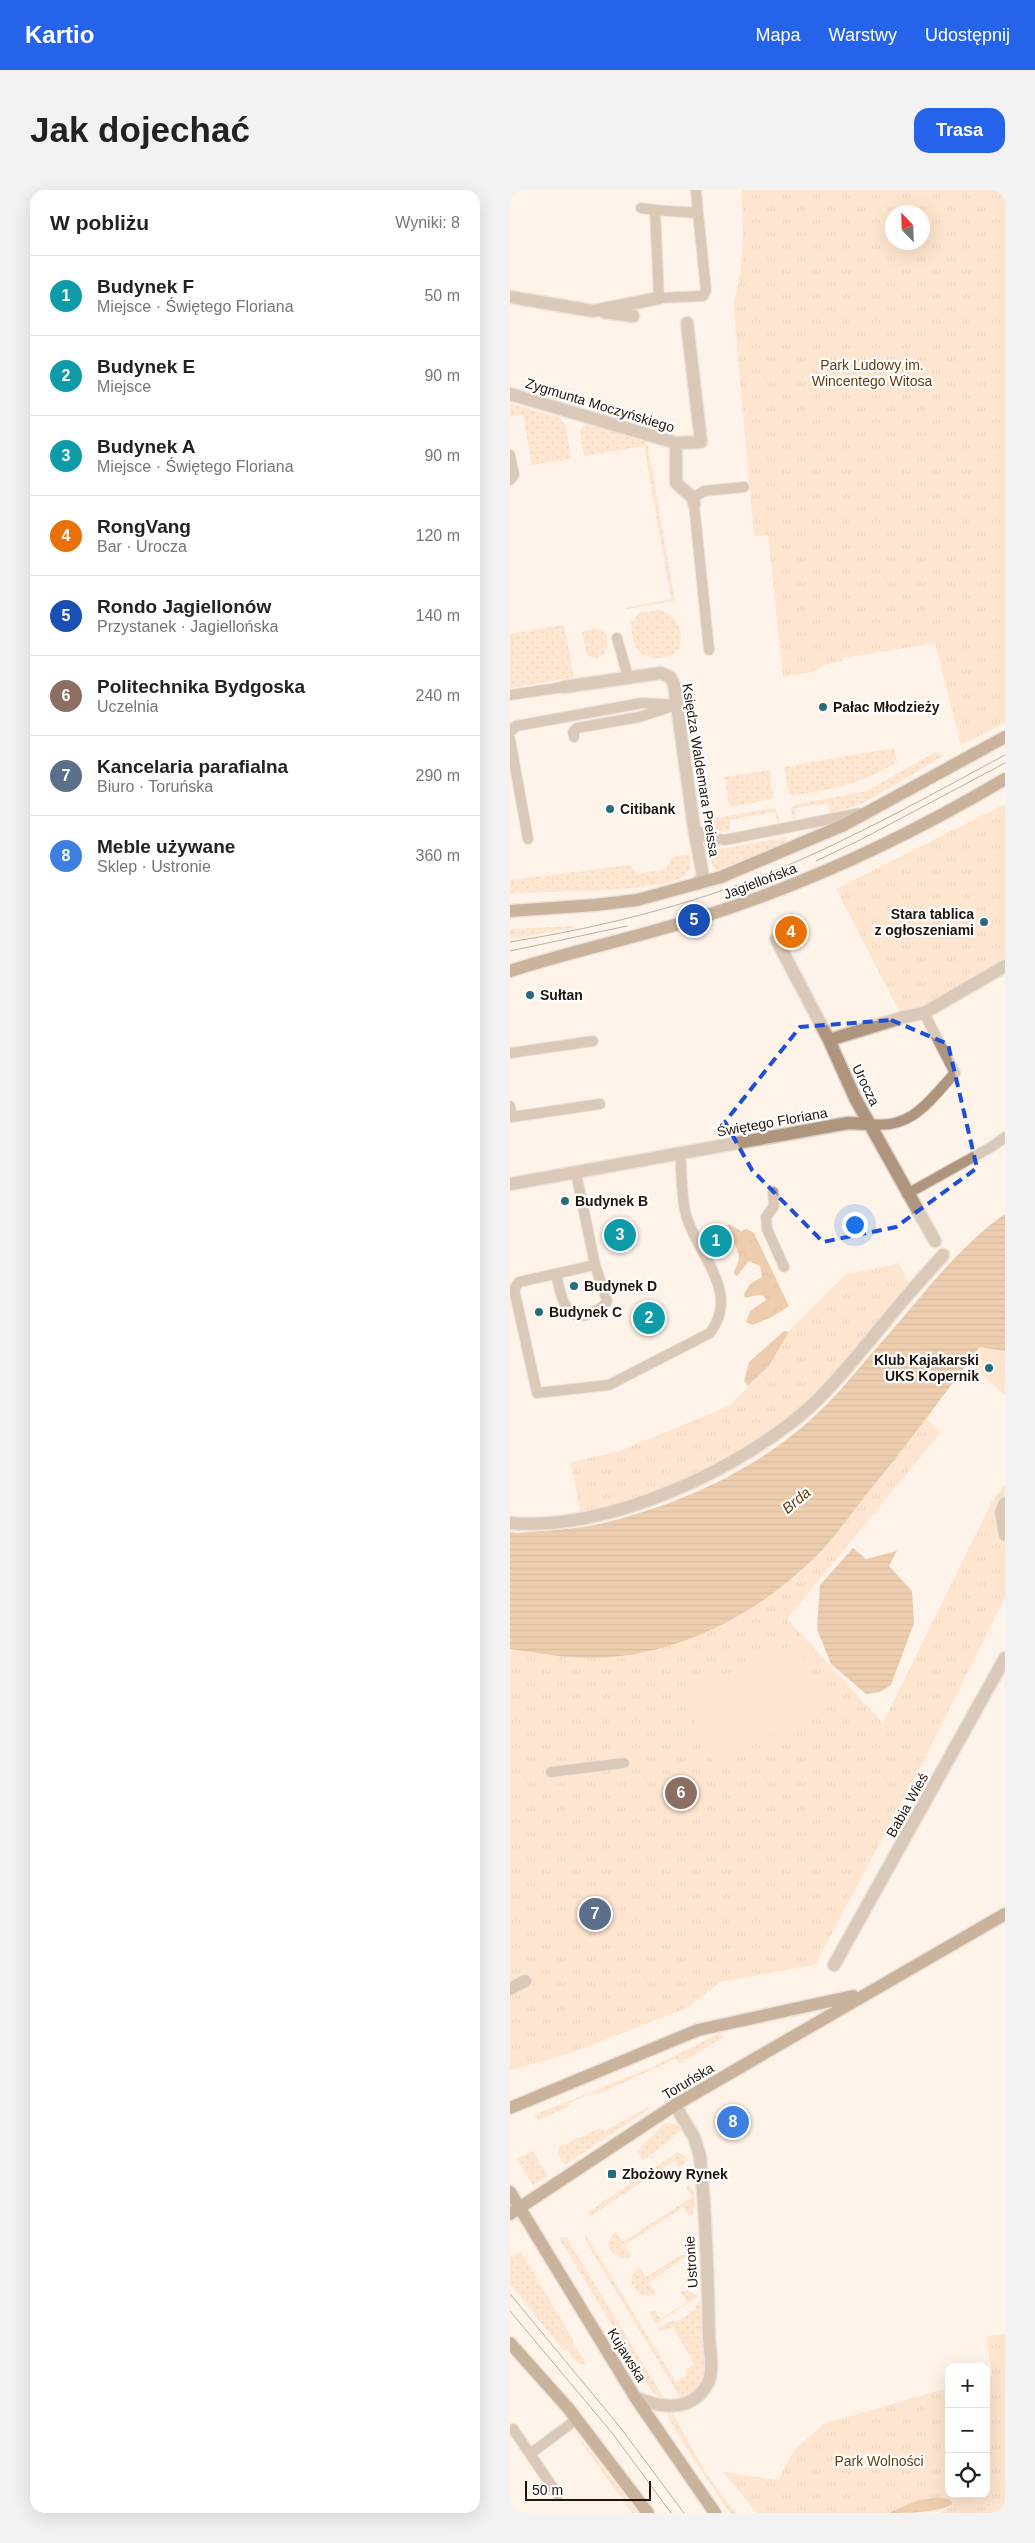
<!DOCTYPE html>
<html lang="pl">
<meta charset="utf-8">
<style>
body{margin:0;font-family:Arial,sans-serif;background:#f2f2f2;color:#222}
.controls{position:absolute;right:15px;bottom:15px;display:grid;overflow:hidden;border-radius:10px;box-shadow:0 5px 20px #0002}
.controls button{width:45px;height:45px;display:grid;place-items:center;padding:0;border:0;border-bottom:1px solid #e0e0e0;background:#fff;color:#222;font:25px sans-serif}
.compass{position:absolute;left:375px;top:15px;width:45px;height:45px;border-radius:50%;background:#fff;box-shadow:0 5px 20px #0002;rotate:337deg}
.scale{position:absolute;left:15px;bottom:12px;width:126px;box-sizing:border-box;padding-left:5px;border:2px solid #1f150c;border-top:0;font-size:14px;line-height:18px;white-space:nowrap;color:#1f150c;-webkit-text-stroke:4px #fff;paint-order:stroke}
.you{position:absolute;left:344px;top:1034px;width:18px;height:18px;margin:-12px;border:4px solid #fff;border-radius:50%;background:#1a73e8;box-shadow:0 0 0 8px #1a73e833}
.badge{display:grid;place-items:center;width:32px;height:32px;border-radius:50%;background:#2563eb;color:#fff;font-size:16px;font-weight:700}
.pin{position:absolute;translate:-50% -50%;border:2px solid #fff;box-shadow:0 1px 5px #0006}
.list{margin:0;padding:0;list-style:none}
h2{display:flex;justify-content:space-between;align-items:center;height:65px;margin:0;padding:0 20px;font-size:21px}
h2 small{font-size:16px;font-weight:400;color:#767676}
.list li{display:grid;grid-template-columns:32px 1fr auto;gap:15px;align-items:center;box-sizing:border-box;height:80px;padding:0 20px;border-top:1px solid #e0e0e0}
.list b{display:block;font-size:19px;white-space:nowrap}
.list p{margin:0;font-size:16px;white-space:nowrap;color:#767676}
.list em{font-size:16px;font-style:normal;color:#767676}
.icon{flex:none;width:28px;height:28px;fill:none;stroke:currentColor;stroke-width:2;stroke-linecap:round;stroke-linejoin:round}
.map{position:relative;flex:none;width:495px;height:2323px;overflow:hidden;border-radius:15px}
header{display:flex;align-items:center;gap:30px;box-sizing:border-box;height:70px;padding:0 25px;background:#2563eb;color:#fff}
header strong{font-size:24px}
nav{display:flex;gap:28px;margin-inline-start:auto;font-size:18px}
.intro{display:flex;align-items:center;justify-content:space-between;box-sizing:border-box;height:120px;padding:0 30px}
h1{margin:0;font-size:35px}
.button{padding:12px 22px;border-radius:15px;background:#2563eb;color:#fff;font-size:18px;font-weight:700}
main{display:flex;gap:30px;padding:0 30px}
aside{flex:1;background:#fff;border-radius:15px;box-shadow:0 5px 20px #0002}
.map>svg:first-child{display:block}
</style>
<header>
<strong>Kartio</strong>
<nav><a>Mapa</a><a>Warstwy</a><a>Udostępnij</a></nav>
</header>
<div class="intro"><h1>Jak dojechać</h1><a class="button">Trasa</a></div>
<main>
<aside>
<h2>W pobliżu<small>Wyniki: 8</small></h2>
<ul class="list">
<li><span class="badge" style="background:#0f9aa8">1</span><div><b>Budynek F</b><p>Miejsce · Świętego Floriana</p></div><em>50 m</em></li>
<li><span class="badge" style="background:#0f9aa8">2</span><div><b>Budynek E</b><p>Miejsce</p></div><em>90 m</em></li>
<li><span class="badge" style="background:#0f9aa8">3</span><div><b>Budynek A</b><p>Miejsce · Świętego Floriana</p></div><em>90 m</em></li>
<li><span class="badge" style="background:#e8710a">4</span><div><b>RongVang</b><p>Bar · Urocza</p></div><em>120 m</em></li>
<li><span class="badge" style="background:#1a4fb4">5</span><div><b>Rondo Jagiellonów</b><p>Przystanek · Jagiellońska</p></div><em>140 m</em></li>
<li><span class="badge" style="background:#8d6e63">6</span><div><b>Politechnika Bydgoska</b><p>Uczelnia</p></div><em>240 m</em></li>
<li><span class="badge" style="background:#5c6f8a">7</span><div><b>Kancelaria parafialna</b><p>Biuro · Toruńska</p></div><em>290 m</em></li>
<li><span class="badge" style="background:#3f7fe0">8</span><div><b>Meble używane</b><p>Sklep · Ustronie</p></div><em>360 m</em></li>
</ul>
</aside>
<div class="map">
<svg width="495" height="2323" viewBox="0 0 495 2323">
<defs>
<pattern id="grass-dots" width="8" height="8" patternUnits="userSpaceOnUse" patternTransform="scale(1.25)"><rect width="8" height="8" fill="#fed6b0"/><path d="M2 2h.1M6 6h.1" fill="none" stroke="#d9b796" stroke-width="1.8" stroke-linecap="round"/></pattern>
<pattern id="forest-crowns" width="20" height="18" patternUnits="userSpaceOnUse" patternTransform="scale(1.25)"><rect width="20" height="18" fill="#dca166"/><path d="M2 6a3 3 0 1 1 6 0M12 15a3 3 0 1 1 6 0" fill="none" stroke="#bc8a57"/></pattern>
<pattern id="park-tufts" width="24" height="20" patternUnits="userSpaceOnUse" patternTransform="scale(1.25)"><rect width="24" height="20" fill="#fed6b0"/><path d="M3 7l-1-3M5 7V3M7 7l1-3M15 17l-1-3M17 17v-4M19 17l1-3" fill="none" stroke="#d9b796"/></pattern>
<pattern id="water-rules" width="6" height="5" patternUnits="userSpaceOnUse" patternTransform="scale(1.25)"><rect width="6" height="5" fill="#d99f64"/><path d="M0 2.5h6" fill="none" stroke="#af8051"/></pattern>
</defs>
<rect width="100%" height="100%" fill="#fef3e9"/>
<path fill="url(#grass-dots)" d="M0,213l50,15 6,9 5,32 -39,6 -9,-50 -13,2z
M75,234l59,17 4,5 27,155 -48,8 -2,-1 46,-9 -27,-153 -60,10 -4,-25z
M150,420c17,5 24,20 20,38 -9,12 -32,14 -42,2 -6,-7 -6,-18 -7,-27l9,-10z
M54,435l10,52 -64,11v-54z
M85,438l11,5 2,13 -5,9 -7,4 -9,-4 -5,-23z
M384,558l3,14c-40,24 -61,26 -106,34l-2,-3 -5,-26z
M426,562l7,4 -81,48 -32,9 -2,-10 -33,5 1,9 -3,3 -2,-12 2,-3 73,-14z
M260,580l3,29 -44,8 -5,-30z
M265,618l5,14 -3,-2 -2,-8 -45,8v8l-3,4 -13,-2 -5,-11z
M277,647v6l-70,27 -5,-5 -2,-14z
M180,664l1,15c-3,3 -5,6 -9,8 -26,16 -136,14 -172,16v-13l120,-15 8,9 28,-5 6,-12z
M65,736l-2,2 -63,11v-10z
M210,1843l4,4 -45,27 -3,-5 -78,35 -5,-2 -22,10 -2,4 -30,14 -5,-5 114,-46z
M138,1917l1,2 -84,56 -8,-12 2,-6 41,-19 5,3z
M155,1933l11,1 6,6 -39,31 -6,-10z
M23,1961l15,25 -15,9 -17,-26z
M168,1962l8,5 -2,7 -5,3 -5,-6 -85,56 -1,-5z
M178,1996l6,5 1,14 -3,11 -2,1 -7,-10 -58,38 7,11 -10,3 -10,-7 -4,-7 4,-10 4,-3 7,10 69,-45 -6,-10z
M75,2044l91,148 11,-7 -2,-5 9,-6 -21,-37 -13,5 -2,-3 12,-8 7,1 18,-13 1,-4 4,-3c1,18 7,60 3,75 -4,12 -12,17 -22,22l-96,-159z
M178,2046h5l4,6v21l-4,3 -7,-9 -37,25 6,11c-9,6 -16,2 -21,-7l2,-2h-4c-2,-7 1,-11 7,-16l7,9 48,-30z
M53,2047l4,1 98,162 -12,-7 -94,-155z
M11,2062l53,89 -2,1 3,6h2l10,16 -6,1 -9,-7 -4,-10 -4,3 -54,-67v-28z
M177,2100l11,6 -42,28 -7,-12 6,-2 6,9 26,-17 -6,-10z
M158,2223l5,1 34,61 29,38h-6c-21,-31 -43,-63 -62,-95z
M63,2241l23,27 42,55h-6z"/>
<path fill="url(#forest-crowns)" d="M219,1034l12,7 6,-2 7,4 35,73 -17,11 -20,8 -6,-3 4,-11 16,-11 -2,-4 -6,-1 -13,3 -1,-4 6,-10 12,-7 -2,-11 -11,-5 -12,15 -3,-2c0,-6 3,-7 4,-11 4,-13 -8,-24 -12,-35z
M274,1141l5,1 -20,34 -21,20 -4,-5 5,-19z
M428,2307l11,2 4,4c-8,10 -49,10 -65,10l30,-13z"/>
<path fill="url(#park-tufts)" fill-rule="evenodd" d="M231,0h264v533l-44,22 -26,-102 -92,15v3l-19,4 -12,7 -29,5 -15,-142 -14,1 -20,-223c-1,-13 4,-25 6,-38 4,-28 3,-57 1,-85zM382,22h30v30h-30z
M495,614v162l-101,51 -7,-10 -61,-118z
M389,1073l11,23 -80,93 -24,25 -23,18 -67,45 -94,35 -42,10 -9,-50 46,-10 112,-46 40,-40 22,-37 54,-54z
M416,1229l15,13 -154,187 96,104 109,-222 13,-17v113l-83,167 -107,201 -95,17 -33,26 -116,45 -61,17v-421l83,9 38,-4 164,-77 31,-31z
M495,2144v179h-65l10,-6 2,-4 -3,-4 -11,-2 -20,3 -30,13h-131l-34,-41 55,8 17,-31 30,-26 124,-35v106h37v-116l6,-2 -6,-40z"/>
<path fill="#fed6b0" d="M469,1156l26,5v44l-38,-32z
M287,1453l31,68 -115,51 -30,-68z"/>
<path fill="url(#water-rules)" d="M495,1024v137l-26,-4c-36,50 -73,99 -112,147 -14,17 -27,36 -42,53 -59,63 -144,110 -232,111 -28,0 -56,-5 -83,-9v-117l7,1c27,-3 56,-3 82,-9 81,-19 163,-56 223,-115 23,-22 43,-49 65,-73 35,-40 74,-92 118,-122z
M343,1358l13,11 31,-8 -8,15 23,25 2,32 -23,62 -11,7 -14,2 -35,-30 -14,-35 3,-44z"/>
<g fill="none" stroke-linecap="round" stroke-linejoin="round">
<g stroke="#dacfc6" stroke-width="12">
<path id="lane" d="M131,18l14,2 4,88 44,-2 3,-6 -8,-77
M145,20l43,3 -2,-23
M0,265l4,20 -4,5
M183,308l11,-7 40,-4
M184,314l15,146
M107,448l11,39
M0,505l54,-8
M0,542l6,-6 126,-23 36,2
M64,547l-1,-5 4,-4 62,-11 31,-10
M0,549l18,100
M184,638l12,9 19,3 135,-27
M0,863l83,-12
M0,916l2,11 88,-13
M359,934c43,6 60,-23 86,-51l-31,-60
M66,983l19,92 -76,17 -5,7 23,104 72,-8 101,-52c31,-41 -12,-77 -24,-118 -5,-19 -4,-42 -6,-62
M263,1002l1,14 -8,11 1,12 17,38
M397,1004l86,-48 12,-9
M46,1084c4,18 9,52 35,39 7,-4 13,-5 16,-12l-12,-36
M41,1582l73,-9
M3,2239l45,66
M20,2264l47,-35"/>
</g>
<g stroke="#dacfc6" stroke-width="15">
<path id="street" d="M0,107l83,14 66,-13
M94,122l29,4
M0,204l166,49v40l17,15 1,6
M166,253l25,-1 -14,-119
M54,497l97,-14 9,4 4,7 20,144 8,43 1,5 -6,8
M266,749l53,101 26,58 80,143
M319,850l75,-23 20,-4 81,-47
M0,994l338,-61 21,1
M495,1313l-4,9 4,23
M0,1333c96,9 230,-53 301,-117 27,-25 51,-57 75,-85 18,-23 38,-44 57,-66
M324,1775l171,-307
M0,1799l15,-8
M125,2207c26,12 58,15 73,-14 6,-12 2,-32 1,-45 -1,-61 -3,-122 -9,-182l-6,-19 -19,-32"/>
</g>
<g stroke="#dacfc6" stroke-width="15">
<path id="secondary" d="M0,721l85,-6 42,-5 84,-23 123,-52 161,-88
M0,781c68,-22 139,-36 207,-59 101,-33 197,-79 288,-133
M0,1918l188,-78 155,-34
M0,2002l125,205 80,116
M0,2024l165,-109 330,-191
M0,2153l58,65 80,105"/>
</g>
<use href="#lane" stroke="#af957d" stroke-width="10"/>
<use href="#street" stroke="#af957d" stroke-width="12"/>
<use href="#secondary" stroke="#8b6742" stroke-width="12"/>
<path stroke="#675d53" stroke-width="1" d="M306,671l44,-21 145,-77
M0,752c99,-16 198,-41 290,-82 70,-31 138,-69 205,-105
M0,761l117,-25
M0,2104l110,133 64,86
M0,2121l103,123 58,79"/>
</g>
<path d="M0 0H495V2323H0ZM381,830l57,24 29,124 -81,59 -73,15 -71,-72 -27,-48 75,-95z" fill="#fef3e9" fill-opacity=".55" fill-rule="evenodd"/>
<path fill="none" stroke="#1d4ed8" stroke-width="4" stroke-dasharray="10 6" stroke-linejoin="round" d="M381,830l57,24 29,124 -81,59 -73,15 -71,-72 -27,-48 75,-95z"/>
<g fill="#276b7c" stroke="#fff" stroke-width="2">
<circle cx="313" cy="517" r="5"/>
<circle cx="100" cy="619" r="5"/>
<circle cx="474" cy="732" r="5"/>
<circle cx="20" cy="805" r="5"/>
<circle cx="55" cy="1011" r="5"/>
<circle cx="64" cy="1096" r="5"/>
<circle cx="29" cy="1122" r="5"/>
<circle cx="479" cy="1178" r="5"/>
<rect x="97" y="1979" width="10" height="10" rx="2.5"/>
</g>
<g text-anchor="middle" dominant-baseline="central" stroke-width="4.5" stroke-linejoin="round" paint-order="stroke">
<g font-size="14" fill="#633c0e" stroke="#fff">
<text x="362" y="175">Park Ludowy im.<tspan x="362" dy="16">Wincentego Witosa</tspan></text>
<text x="369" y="2271">Park Wolności</text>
</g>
<g font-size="14" fill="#1f150c" stroke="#fff">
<text transform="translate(90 215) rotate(17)">Zygmunta Moczyńskiego</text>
<text transform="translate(191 580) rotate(81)">Księdza Waldemara Preissa</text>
<text transform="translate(250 691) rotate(-21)">Jagiellońska</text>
<text transform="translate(356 895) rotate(64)">Urocza</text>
<text transform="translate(262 932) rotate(-10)">Świętego Floriana</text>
<text transform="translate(397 1615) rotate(-61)">Babia Wieś</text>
<text transform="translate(178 1891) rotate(-31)">Toruńska</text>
<text transform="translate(181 2072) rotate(-94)">Ustronie</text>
<text transform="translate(117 2165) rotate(58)">Kujawska</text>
</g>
<g font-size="14" font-weight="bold" fill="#1f150c" stroke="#fff" text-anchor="start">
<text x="323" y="517">Pałac Młodzieży</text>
<text x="110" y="619">Citibank</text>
<text x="464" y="724" text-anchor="end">Stara tablica<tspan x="464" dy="16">z ogłoszeniami</tspan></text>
<text x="30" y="805">Sułtan</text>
<text x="65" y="1011">Budynek B</text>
<text x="74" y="1096">Budynek D</text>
<text x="39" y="1122">Budynek C</text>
<text x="469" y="1170" text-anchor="end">Klub Kajakarski<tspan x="469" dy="16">UKS Kopernik</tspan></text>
<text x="112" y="1984">Zbożowy Rynek</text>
</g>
<g font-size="15" font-style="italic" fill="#633c0f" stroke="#fff">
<text transform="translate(286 1310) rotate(-40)">Brda</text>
</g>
</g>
</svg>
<div class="controls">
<button>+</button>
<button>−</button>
<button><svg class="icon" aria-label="locate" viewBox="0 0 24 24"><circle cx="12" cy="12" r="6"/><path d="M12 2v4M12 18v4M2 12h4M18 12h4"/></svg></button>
</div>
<svg class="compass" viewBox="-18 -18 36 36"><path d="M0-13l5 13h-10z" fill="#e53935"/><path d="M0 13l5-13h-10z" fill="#767676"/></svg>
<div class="scale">50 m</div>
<div class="you"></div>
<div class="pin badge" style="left:206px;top:1051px;background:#0f9aa8">1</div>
<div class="pin badge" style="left:139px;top:1128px;background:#0f9aa8">2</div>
<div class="pin badge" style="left:110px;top:1045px;background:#0f9aa8">3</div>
<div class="pin badge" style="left:281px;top:742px;background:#e8710a">4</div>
<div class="pin badge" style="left:184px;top:730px;background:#1a4fb4">5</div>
<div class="pin badge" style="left:171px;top:1603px;background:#8d6e63">6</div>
<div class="pin badge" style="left:85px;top:1724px;background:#5c6f8a">7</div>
<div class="pin badge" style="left:223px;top:1932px;background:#3f7fe0">8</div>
</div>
</main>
